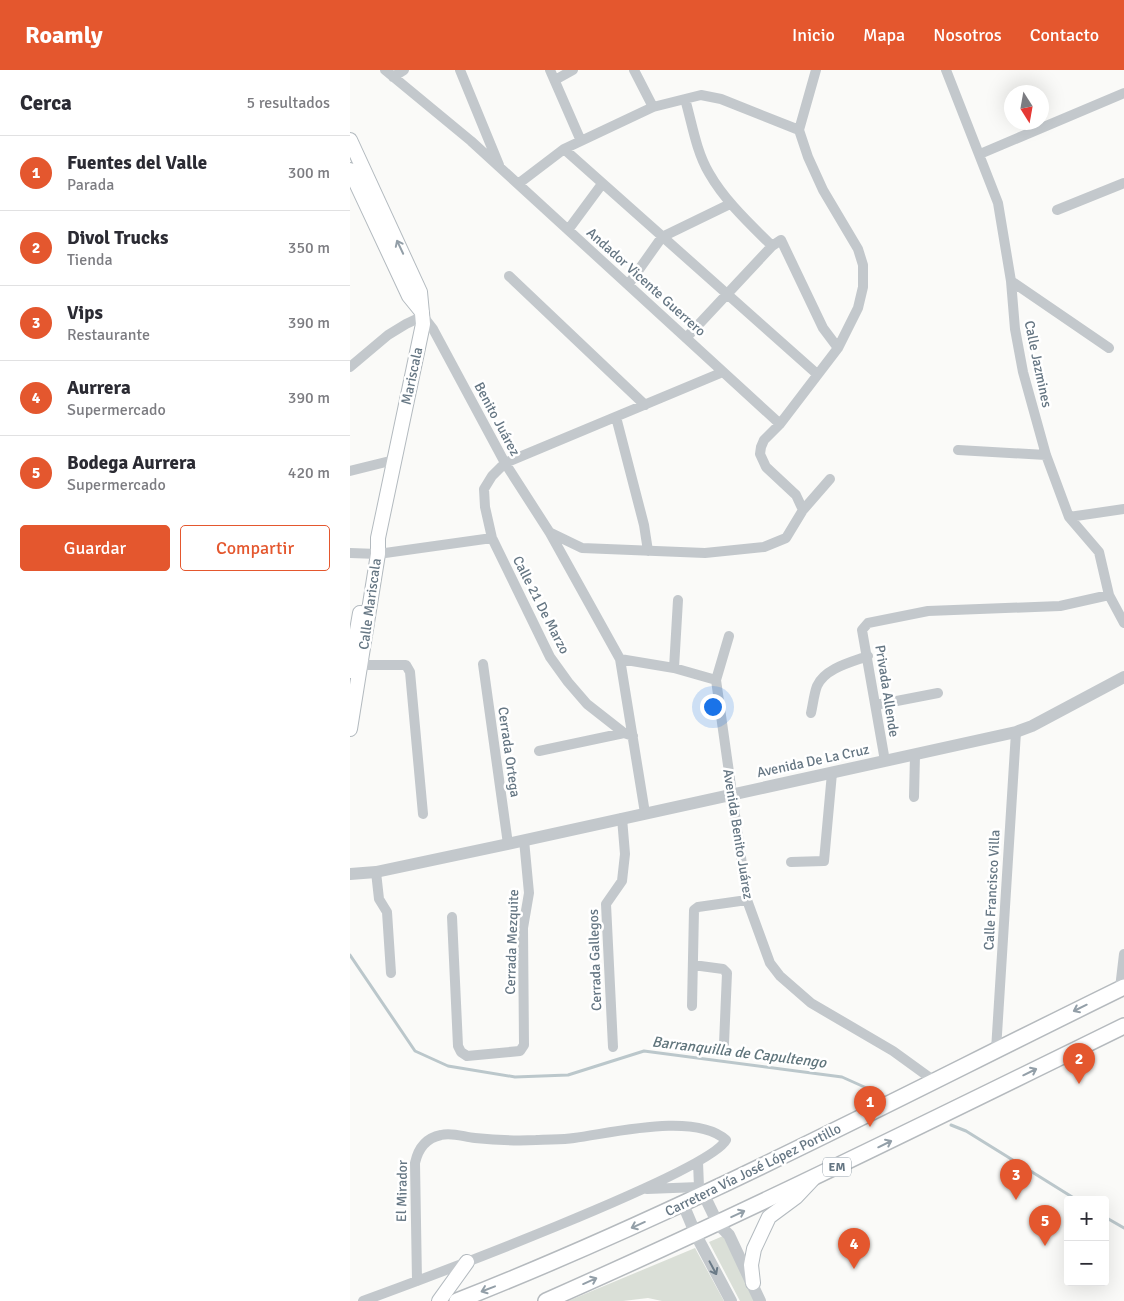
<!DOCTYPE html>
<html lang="es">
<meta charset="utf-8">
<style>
body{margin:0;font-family:Signika,sans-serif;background:#f7f7f7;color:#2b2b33}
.controls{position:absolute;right:15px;bottom:15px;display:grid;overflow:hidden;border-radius:5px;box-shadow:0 5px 20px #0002}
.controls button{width:45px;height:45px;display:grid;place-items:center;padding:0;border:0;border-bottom:1px solid #e1e1e2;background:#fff;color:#2b2b33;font:25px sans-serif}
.compass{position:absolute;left:654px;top:15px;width:45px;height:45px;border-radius:50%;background:#fff;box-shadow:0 5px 20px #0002;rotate:169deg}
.you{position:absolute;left:362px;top:636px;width:18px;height:18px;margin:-12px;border:4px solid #fff;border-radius:50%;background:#1a73e8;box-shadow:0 0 0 8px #1a73e833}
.badge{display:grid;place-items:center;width:32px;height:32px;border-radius:50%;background:#e4572e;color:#fff;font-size:16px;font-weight:700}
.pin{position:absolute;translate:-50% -41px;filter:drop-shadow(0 1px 2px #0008)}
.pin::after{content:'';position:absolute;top:26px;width:18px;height:15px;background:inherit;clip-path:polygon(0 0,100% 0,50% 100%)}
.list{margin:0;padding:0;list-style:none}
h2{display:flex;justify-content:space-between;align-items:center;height:65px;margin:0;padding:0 20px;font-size:21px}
h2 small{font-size:16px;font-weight:400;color:#7c7c81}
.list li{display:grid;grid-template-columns:32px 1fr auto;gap:15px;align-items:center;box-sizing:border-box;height:75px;padding:0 20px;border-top:1px solid #e1e1e2}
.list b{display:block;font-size:19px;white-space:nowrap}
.list p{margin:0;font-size:16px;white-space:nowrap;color:#7c7c81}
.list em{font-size:16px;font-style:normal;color:#7c7c81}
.actions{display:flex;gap:10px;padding:15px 20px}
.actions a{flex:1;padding:11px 0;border:1px solid #e4572e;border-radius:5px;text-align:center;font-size:18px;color:#e4572e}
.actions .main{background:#e4572e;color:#fff}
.map{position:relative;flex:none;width:774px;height:1231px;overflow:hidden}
header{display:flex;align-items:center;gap:30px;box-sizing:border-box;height:70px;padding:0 25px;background:#e4572e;color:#fff}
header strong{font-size:24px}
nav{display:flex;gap:28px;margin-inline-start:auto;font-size:18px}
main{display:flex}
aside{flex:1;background:#fff}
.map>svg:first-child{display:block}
</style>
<header>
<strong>Roamly</strong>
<nav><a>Inicio</a><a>Mapa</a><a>Nosotros</a><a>Contacto</a></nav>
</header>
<main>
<aside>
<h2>Cerca<small>5 resultados</small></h2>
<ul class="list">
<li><span class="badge">1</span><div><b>Fuentes del Valle</b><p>Parada</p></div><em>300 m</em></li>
<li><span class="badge">2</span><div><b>Divol Trucks</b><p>Tienda</p></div><em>350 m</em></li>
<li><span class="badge">3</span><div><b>Vips</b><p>Restaurante</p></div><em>390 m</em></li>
<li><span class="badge">4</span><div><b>Aurrera</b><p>Supermercado</p></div><em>390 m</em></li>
<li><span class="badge">5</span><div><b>Bodega Aurrera</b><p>Supermercado</p></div><em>420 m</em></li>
</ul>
<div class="actions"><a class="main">Guardar</a><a>Compartir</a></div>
</aside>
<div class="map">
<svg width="774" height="1231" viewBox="0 0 774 1231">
<rect width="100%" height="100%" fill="#fafaf8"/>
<path fill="#dadfd7" d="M373,1166l34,65h-17l-31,-59z
M345,1178l29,53h-62l-14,-3 -25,3h-55z"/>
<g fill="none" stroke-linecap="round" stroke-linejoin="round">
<path stroke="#bbc7cb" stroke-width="3" d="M0,885l65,96 33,15 67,11 53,-2 76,-24 198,26 38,17
M601,1055l15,6 111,69
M755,1147l19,11"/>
<g stroke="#b3babf" stroke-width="16">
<path id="secondary" d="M0,70l70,152 3,32 -45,214v16l-28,175
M0,100l59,126 13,16
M0,601l10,-58
M403,1213l-2,-18 3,-16 15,-32 27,-20 17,-18
M89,1231l28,-39"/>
</g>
<g stroke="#b5babe" stroke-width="18">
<path id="primary" d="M107,1231c229,-90 446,-206 667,-314
M196,1231c195,-86 386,-181 578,-275"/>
</g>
<path stroke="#c3c8cc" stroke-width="10" d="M35,0l86,71 309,283
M110,0l39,95
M200,0l31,71
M284,0l19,37
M596,0l52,133 13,78 4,48 8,43 23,83 23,62 30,35 10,43 15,28
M43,7l11,-7
M205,10l18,-10
M335,29c7,24 11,52 24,74 16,28 40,50 63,73
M214,79l253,225
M630,84l144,-61
M168,114l46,-35 89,-42 48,-12 20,4 78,31
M707,140l67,-27
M218,160l34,-46
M159,206l136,129
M661,211l98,67
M278,215l34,-48 68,-33
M336,268l86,-92 9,-6 42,88 15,20
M0,297l38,-32 18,-11 17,-8 10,13 72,134 45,70 70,126 25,154
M266,347l28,108 4,26
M608,380l88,5
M0,401l44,-11
M453,440l-7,-15 -30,-28 -6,-13 1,-7 3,-7 16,-16 58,-76 20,-40 5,-21v-22l-5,-16 -35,-59 -15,-33 -9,-27 17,-60
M719,447l55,-8
M201,463l31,15 123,5 59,-6 22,-9 17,-28 27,-31
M0,483l28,1 114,-16
M379,566l-13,44 31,220 23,63 10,13 31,27 82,48 40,29
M270,589l54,9 42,12
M133,594l25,180
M11,595h45l4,7 13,142
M324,598l4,-68
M526,635l62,-12
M461,643c2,-9 3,-19 6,-27 8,-18 35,-24 51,-30
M283,666l-9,-3 -37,-29 -19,-22 -18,-25 -58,-119 -7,-31 -1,-18 8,-13 13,-13 218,-91
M189,681l85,-18
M535,691l-23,-131 6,-7 60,-12 132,-5 49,-11
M564,727l1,-42
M441,792l33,-1 8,-88
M26,802l3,27 8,13 4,61
M102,847l6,129 3,6 6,4 53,-5 4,-6 -1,-117 6,-35 -5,-53
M343,895l30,4 4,4 -3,71
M770,918l4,-34
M342,936l2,-96 4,-3 49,-7
M263,977l-7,-143 16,-23 3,-27 -3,-36
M646,980l20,-318
M348,1092l1,25 3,5
M297,1119l52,-2
M13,1231c52,-19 346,-128 363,-161 -31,-28 -113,-7 -152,-2 -12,2 -25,1 -38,2 -20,1 -41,0 -61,-2 -11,-1 -23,-6 -34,-3 -15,3 -23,14 -26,28l2,118"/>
<path stroke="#c3c8cc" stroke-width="12" d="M0,804l26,-2 132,-28 508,-112 16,-6 92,-49
M354,1125l14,29 11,11 31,66
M333,1134l13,31 35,66"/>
<use href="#secondary" stroke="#fff" stroke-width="14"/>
<use href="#primary" stroke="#fff" stroke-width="15"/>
</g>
<defs><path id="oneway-shaft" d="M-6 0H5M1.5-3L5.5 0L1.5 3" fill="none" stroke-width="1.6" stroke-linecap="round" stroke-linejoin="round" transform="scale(1.25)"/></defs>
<g stroke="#939fa8">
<use href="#oneway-shaft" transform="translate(50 177) rotate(-115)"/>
<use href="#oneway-shaft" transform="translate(730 938) rotate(154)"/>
<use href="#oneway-shaft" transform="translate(680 1002) rotate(-26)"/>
<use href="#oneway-shaft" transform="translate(535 1074) rotate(-26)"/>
<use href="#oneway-shaft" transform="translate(388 1144) rotate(-25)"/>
<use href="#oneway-shaft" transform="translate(288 1155) rotate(156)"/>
<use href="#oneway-shaft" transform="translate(240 1211) rotate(-24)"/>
<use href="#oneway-shaft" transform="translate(138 1219) rotate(159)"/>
</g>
<use stroke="#6a7a87" href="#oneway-shaft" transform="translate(363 1198) rotate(62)"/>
<g text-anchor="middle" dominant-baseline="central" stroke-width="5" stroke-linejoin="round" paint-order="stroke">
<rect fill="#fff" stroke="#939fa8" stroke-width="1" x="473" y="1087.5" width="28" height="19" rx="4"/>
<g font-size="12" font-weight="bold" fill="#657683">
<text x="487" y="1097">EM</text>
</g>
<g font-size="14" fill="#657683" stroke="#fff">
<text transform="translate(296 212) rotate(42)">Andador Vicente Guerrero</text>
<text transform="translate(688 294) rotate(78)">Calle Jazmines</text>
<text transform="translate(62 306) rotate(-78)">Mariscala</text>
<text transform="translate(147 349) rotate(62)">Benito Juárez</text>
<text transform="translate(20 534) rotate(-82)">Calle Mariscala</text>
<text transform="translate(191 535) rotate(63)">Calle 21 De Marzo</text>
<text transform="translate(537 621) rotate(81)">Privada Allende</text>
<text transform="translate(159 682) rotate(82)">Cerrada Ortega</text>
<text transform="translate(463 691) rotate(-12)">Avenida De La Cruz</text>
<text transform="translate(388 764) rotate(81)">Avenida Benito Juárez</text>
<text transform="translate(642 820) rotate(-87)">Calle Francisco Villa</text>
<text transform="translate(162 872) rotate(-88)">Cerrada Mezquite</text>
<text transform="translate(245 890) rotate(-92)">Cerrada Gallegos</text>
<text transform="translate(403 1100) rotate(-26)">Carretera Vía José López Portillo</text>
<text transform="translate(52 1121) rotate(-89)">El Mirador</text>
</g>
<g font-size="15" font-style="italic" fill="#60757c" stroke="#fff">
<text transform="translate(389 982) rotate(7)">Barranquilla de Capultengo</text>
</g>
</g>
</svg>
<div class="controls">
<button>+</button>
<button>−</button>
</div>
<svg class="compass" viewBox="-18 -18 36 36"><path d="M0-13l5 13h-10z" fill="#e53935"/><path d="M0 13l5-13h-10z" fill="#7c7c81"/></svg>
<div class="you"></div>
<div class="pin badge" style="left:520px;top:1057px">1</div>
<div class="pin badge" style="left:729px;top:1014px">2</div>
<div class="pin badge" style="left:666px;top:1130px">3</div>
<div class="pin badge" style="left:504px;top:1199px">4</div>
<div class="pin badge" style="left:695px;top:1176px">5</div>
</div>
</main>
